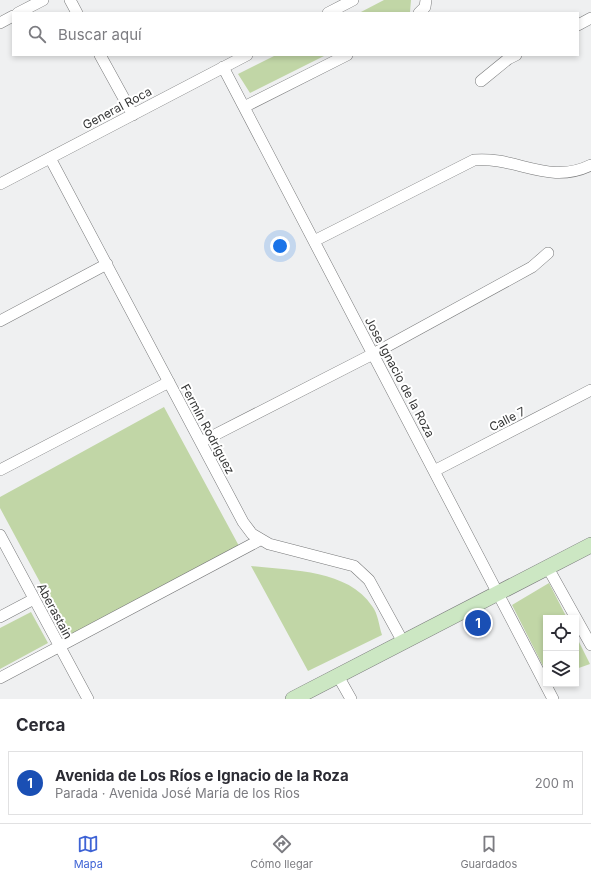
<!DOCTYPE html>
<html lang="es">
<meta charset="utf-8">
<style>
body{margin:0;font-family:Inter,sans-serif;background:#f2f2f3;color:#2b2b33}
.controls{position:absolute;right:12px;bottom:12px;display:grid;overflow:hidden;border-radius:0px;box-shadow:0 2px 6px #0003}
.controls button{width:36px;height:36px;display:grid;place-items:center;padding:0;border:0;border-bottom:1px solid #e1e1e2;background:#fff;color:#2b2b33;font:20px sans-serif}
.you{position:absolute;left:280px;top:246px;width:14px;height:14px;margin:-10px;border:3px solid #fff;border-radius:50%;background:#1a73e8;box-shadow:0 0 0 6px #1a73e833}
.badge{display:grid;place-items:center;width:26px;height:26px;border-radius:50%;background:#3e63d5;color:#fff;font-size:13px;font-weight:700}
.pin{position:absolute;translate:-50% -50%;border:2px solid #fff;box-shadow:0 1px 4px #0006}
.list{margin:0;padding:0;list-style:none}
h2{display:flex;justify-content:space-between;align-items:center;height:52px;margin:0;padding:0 16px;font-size:17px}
h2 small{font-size:13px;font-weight:400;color:#7c7c81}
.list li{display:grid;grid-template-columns:26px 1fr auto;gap:12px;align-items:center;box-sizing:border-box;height:64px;margin:0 8px 8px;padding:0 8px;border:1px solid #e1e1e2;border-radius:0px}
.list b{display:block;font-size:15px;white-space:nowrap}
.list p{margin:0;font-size:13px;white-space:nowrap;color:#7c7c81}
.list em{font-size:13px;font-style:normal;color:#7c7c81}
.icon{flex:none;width:22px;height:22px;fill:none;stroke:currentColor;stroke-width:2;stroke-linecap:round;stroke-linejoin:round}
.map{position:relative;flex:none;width:591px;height:699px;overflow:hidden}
.search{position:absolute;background:#fff;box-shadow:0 2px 6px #0003;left:12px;right:12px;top:12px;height:44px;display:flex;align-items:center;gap:10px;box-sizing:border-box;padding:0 14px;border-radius:0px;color:#7c7c81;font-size:15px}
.sheet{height:124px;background:#fff}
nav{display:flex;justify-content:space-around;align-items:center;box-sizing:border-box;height:56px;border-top:1px solid #e1e1e2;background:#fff;font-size:11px;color:#7c7c81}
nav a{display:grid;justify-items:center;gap:2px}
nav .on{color:#3e63d5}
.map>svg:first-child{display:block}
</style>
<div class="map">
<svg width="591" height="699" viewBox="0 0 591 699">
<rect width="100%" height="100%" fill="#eff0f1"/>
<path fill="#c1d6a6" d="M384,0h27l-1,12 -51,1z
M276,55h50l-76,38 -12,-19z
M164,407l75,139 -169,92 -70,-130v-11z
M251,566c40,5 96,3 121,40 6,7 7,20 10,29l-74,36z
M549,583l18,35h-21v54l-34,-67z
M31,612l17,31 -48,26v-41z
M576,636l14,28 -14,5z"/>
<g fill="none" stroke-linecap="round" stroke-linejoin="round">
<g stroke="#78797a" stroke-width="12">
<path id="street" d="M70,0l7,13
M18,13l25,-13
M328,13l25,-13
M419,13l6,-6 1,-7
M0,23l13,-7
M578,25l13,-7
M100,55l33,60
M223,67l330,632
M481,81l27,-22 8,-4
M244,107l103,-52
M50,158l193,364 9,12 17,10 85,22 15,14 34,62
M0,184l247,-129
M314,241l160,-81c42,-4 75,26 117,5
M0,321l107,-57
M201,442l172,-88 159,-87 16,-14
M0,470l169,-88
M434,471l157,-81
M0,535l88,164
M548,568l43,77
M0,617l34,-18
M338,676l13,23
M0,678l260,-138"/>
</g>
<g stroke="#78797a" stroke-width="16">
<path id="secondary" d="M293,699l298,-154"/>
</g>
<use href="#street" stroke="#fff" stroke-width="11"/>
<use href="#secondary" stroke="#cce7c3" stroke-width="15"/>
</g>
<g text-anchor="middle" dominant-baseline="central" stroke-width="4" stroke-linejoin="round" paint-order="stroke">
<g font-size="12" fill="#353636" stroke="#fff">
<text transform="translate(117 108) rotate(-28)">General Roca</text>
<text transform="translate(400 377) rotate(62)">Jose Ignacio de la Roza</text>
<text transform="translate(507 419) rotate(-27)">Calle 7</text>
<text transform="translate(208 429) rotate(62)">Fermín Rodríguez</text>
<text transform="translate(55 611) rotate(62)">Aberastain</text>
</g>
</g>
</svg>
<div class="controls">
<button><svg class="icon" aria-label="locate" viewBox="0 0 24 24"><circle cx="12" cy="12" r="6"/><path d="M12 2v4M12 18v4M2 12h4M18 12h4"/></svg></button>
<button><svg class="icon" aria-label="layers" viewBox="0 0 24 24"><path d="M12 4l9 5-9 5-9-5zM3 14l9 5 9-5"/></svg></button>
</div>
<div class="you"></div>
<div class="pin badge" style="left:478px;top:623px;background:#1a4fb4">1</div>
<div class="search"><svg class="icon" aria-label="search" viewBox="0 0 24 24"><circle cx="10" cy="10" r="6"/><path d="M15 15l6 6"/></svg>Buscar aquí</div>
</div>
<section class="sheet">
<h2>Cerca<small></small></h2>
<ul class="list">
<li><span class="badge" style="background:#1a4fb4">1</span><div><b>Avenida de Los Ríos e Ignacio de la Roza</b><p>Parada · Avenida José María de los Rios</p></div><em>200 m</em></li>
</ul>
</section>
<nav>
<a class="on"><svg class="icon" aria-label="map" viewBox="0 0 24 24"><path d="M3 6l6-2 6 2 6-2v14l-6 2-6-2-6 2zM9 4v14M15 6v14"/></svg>Mapa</a>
<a><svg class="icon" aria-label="directions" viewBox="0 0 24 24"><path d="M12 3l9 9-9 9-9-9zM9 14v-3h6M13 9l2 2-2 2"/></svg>Cómo llegar</a>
<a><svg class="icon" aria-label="saved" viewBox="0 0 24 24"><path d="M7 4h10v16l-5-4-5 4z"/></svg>Guardados</a>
</nav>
